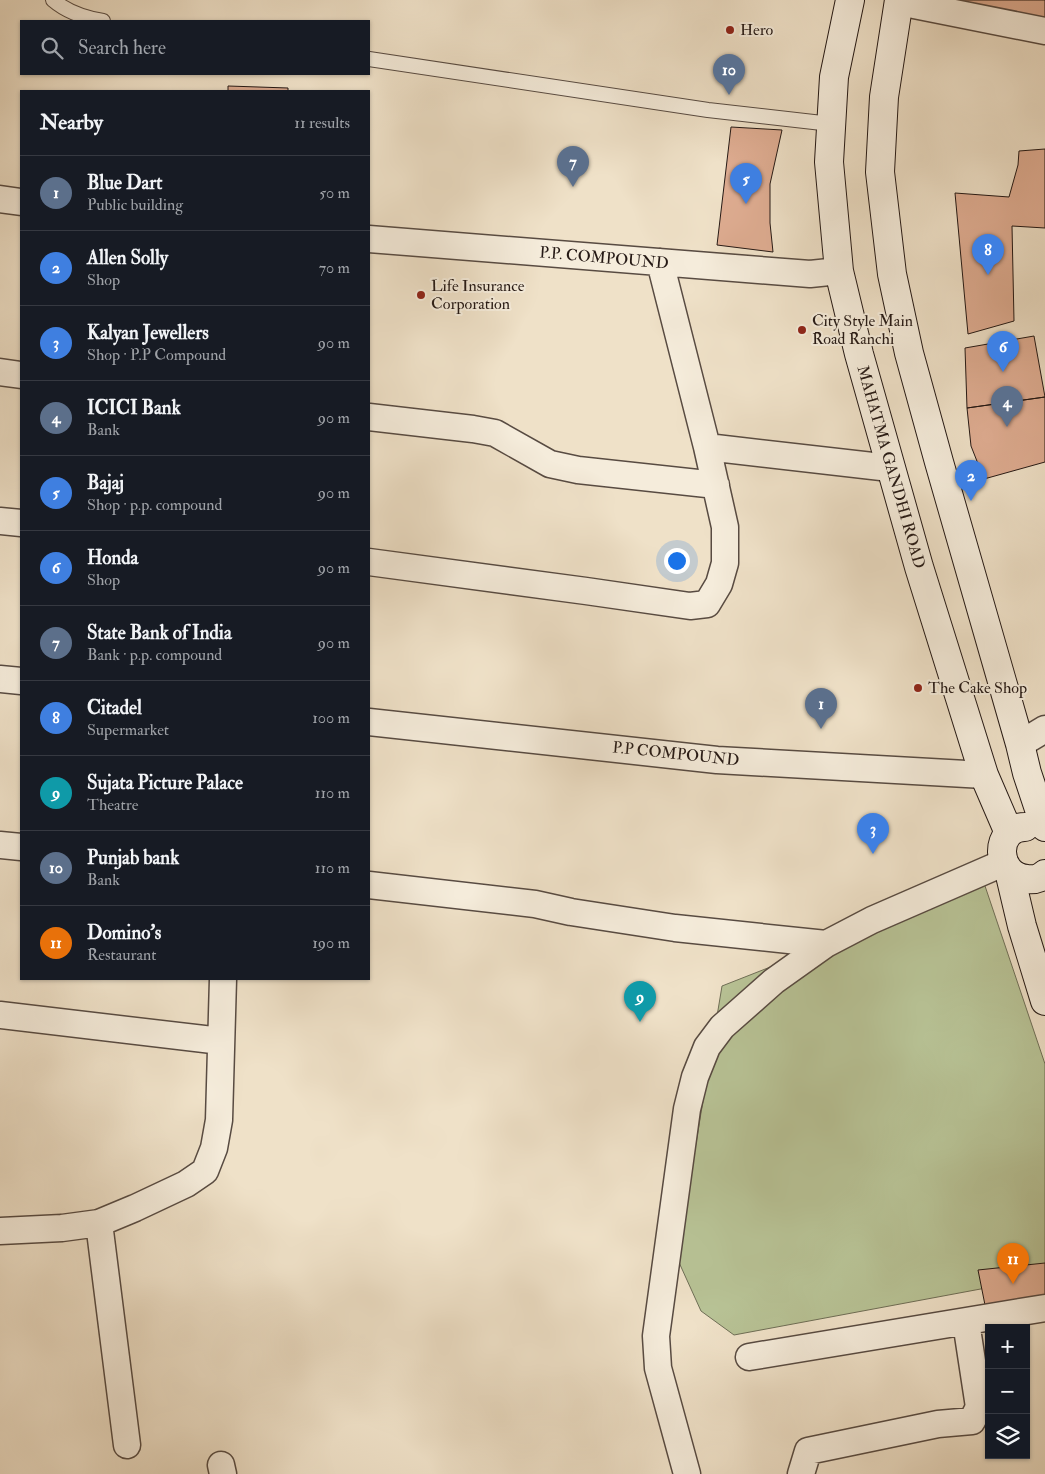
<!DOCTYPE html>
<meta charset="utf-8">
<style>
body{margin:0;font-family:"IM FELL Double Pica",serif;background:#242831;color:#f1f3f6}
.controls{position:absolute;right:15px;bottom:15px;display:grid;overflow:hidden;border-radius:0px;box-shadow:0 1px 4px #0004}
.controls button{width:45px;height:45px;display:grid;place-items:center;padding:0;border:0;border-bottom:1px solid #363941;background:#171b24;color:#f1f3f6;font:25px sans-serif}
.you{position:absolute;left:676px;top:560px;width:18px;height:18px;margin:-12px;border:4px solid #fff;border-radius:50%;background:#1a73e8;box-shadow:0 0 0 8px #1a73e833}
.badge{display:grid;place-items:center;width:32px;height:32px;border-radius:50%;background:#0f766e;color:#fff;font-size:16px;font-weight:700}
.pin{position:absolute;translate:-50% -41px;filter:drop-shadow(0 1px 2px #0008)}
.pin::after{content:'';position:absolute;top:26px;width:18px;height:15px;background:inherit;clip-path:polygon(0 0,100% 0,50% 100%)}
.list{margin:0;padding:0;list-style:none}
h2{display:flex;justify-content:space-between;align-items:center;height:65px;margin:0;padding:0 20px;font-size:21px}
h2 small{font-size:16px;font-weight:400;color:#9ea1a6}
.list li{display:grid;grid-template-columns:32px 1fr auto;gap:15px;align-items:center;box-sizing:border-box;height:75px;padding:0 20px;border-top:1px solid #363941}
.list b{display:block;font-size:19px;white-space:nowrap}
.list p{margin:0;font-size:16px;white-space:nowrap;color:#9ea1a6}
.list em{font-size:16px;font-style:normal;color:#9ea1a6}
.icon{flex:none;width:28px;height:28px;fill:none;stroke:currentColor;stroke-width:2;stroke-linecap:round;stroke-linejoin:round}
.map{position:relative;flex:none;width:1045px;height:1474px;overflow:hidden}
.search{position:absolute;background:#171b24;box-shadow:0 1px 4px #0004;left:20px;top:20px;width:350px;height:55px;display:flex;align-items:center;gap:12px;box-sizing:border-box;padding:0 18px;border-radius:0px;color:#9ea1a6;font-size:19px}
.panel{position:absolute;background:#171b24;box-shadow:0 1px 4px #0004;left:20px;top:90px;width:350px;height:890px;border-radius:0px}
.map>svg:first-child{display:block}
</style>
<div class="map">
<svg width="1045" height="1474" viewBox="0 0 1045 1474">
<rect width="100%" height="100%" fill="#efe1c8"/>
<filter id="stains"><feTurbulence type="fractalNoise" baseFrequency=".004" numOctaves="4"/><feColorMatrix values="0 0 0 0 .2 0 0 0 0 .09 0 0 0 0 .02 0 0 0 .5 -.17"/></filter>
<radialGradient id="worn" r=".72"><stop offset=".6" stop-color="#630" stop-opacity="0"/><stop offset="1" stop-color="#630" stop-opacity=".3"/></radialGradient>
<path fill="#b8c396" stroke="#6e6e56" d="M984,883l61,181v213l-311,58 -33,-24 -24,-53 45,-272z"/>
<path fill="#deac91" stroke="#251915" d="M957,0h88v25l-90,-17z
M228,86l60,2v3h-60z
M731,127l51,3 -12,54v39l3,29 -56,-7z
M1045,149v79l-33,-2 2,95 -46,13 -13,-141 54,4 9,-32 1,-14z
M1034,336l11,61 -78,11 -2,-60z
M1045,397v65l-61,17 -13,-33 -4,-38z
M1045,1263v35l-60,7 -7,-35z"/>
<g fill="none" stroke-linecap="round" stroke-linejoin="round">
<g stroke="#584b42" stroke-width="16">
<path id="lane" d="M53,0c14,12 32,18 50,21
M369,59l339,51 123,14"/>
</g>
<g stroke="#584b42" stroke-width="29">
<path id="street" d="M899,2l146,29
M0,199l21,3
M369,239l441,35 29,-3
M0,372l21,3
M369,417l104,12 22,4 55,31 28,6 138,15
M707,447l183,21
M0,521l21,2
M369,562l217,29 104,15 17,-2 12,-20 6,-21v-36l-18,-80 -47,-185
M0,679l21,2
M369,722l348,38 267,15
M1020,744l25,-15
M0,845l21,2
M369,885l166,19 36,8 104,16 151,16
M0,1015l221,26
M99,1223l28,222
M0,1231l62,-3 37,-5 36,-15 51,-24 19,-13 9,-23 5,-28 4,-141
M749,1357l296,-49
M221,1465l2,9
M687,1474l-29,-106 -2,-32 31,-227 8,-32 12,-30 15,-20 52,-46 52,-37 46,-24 131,-57
M801,1474l7,-23 130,-27 34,-3 7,-14 -13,-85"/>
</g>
<g stroke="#251915" stroke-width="30">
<path id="secondary" d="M850,0l-16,77 -5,85 10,109 20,83 60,213 65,208 25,58
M899,0l-15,97 -4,75 12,102 17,79 30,109 81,282 7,29 18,54
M1025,827c-31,0 -31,49 2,52 7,1 12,0 18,-5
M1009,871l13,55 23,75"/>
</g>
<use href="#lane" stroke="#f5ecdb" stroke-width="14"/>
<use href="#street" stroke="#f5ecdb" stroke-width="26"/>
<use href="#secondary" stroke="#f5ecdb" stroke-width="28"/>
</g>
<g fill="#8f2418" stroke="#f5ecdb" stroke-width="2">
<circle cx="730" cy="30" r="5"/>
<circle cx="421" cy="295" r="5"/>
<circle cx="802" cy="330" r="5"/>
<circle cx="918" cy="688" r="5"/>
</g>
<g text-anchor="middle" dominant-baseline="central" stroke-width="4" stroke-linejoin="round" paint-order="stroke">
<g font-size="16" fill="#251915" stroke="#f5ecdb" text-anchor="start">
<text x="740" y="30">Hero</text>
<text x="431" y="286">Life Insurance<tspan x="431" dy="18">Corporation</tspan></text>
<text x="812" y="321">City Style Main<tspan x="812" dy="18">Road Ranchi</tspan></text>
<text x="928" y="688">The Cake Shop</text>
</g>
<g font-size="16" fill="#251915" stroke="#f5ecdb">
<text transform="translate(604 258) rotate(5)">P.P. COMPOUND</text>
<text transform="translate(891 467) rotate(74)">MAHATMA GANDHI ROAD</text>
<text transform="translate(676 754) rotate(6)">P.P COMPOUND</text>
</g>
</g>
<rect width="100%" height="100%" filter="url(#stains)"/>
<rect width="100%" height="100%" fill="url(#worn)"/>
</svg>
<div class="controls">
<button>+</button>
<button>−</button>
<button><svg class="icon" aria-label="layers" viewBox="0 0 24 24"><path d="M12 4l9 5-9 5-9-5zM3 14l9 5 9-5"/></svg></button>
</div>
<div class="you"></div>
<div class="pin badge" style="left:821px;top:729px;background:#5c6f8a">1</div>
<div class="pin badge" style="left:971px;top:501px;background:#3f7fe0">2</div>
<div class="pin badge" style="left:873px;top:854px;background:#3f7fe0">3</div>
<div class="pin badge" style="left:1007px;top:427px;background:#5c6f8a">4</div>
<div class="pin badge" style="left:746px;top:204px;background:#3f7fe0">5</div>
<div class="pin badge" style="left:1003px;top:372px;background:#3f7fe0">6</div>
<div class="pin badge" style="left:573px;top:187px;background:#5c6f8a">7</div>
<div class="pin badge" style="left:988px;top:275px;background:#3f7fe0">8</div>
<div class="pin badge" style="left:640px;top:1022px;background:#0f9aa8">9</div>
<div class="pin badge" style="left:729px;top:95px;background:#5c6f8a">10</div>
<div class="pin badge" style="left:1013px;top:1284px;background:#e8710a">11</div>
<div class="search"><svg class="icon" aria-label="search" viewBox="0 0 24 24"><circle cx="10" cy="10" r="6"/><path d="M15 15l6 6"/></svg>Search here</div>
<section class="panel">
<h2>Nearby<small>11 results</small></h2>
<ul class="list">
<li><span class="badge" style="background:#5c6f8a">1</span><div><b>Blue Dart</b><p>Public building</p></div><em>50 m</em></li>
<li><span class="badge" style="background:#3f7fe0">2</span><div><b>Allen Solly</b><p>Shop</p></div><em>70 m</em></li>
<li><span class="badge" style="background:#3f7fe0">3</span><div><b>Kalyan Jewellers</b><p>Shop · P.P Compound</p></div><em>90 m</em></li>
<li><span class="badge" style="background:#5c6f8a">4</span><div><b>ICICI Bank</b><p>Bank</p></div><em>90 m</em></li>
<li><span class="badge" style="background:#3f7fe0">5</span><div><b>Bajaj</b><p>Shop · p.p. compound</p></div><em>90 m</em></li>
<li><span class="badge" style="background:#3f7fe0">6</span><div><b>Honda</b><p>Shop</p></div><em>90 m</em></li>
<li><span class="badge" style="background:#5c6f8a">7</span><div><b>State Bank of India</b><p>Bank · p.p. compound</p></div><em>90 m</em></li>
<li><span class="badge" style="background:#3f7fe0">8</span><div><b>Citadel</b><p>Supermarket</p></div><em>100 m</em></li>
<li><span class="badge" style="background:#0f9aa8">9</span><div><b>Sujata Picture Palace</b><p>Theatre</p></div><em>110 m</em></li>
<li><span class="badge" style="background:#5c6f8a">10</span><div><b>Punjab bank</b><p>Bank</p></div><em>110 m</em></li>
<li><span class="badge" style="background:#e8710a">11</span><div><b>Domino's</b><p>Restaurant</p></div><em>190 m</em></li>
</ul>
</section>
</div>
